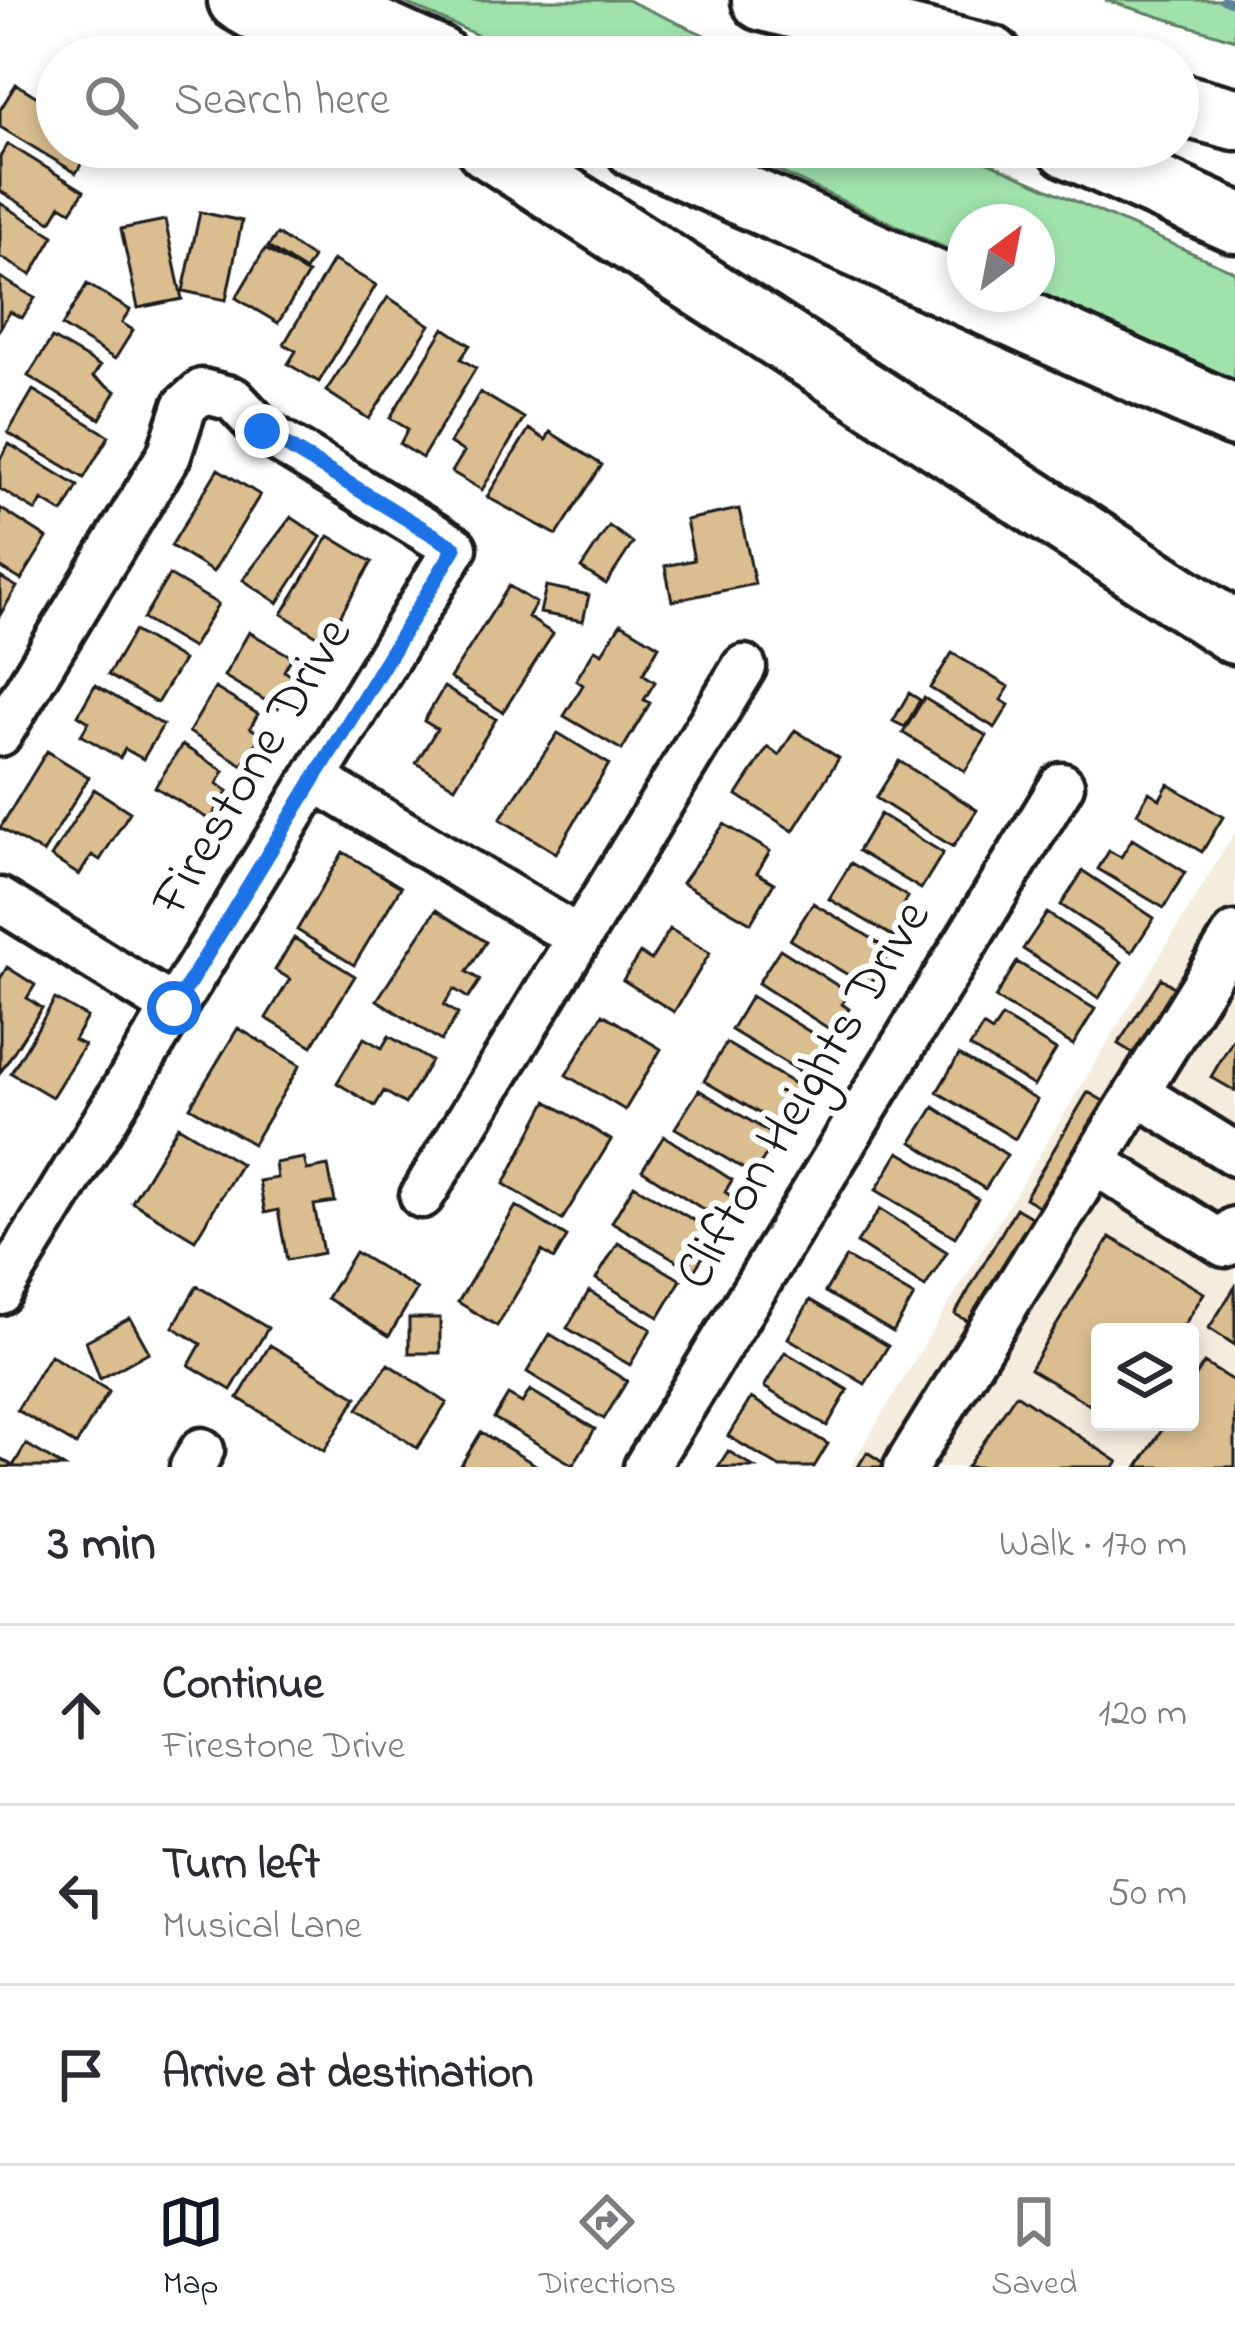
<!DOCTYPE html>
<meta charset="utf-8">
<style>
body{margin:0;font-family:"Indie Flower",sans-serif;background:#f2f2f3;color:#2b2b33}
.controls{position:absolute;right:36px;bottom:36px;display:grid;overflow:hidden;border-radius:12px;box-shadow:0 6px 18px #0003}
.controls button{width:108px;height:108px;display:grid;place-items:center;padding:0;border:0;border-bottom:3px solid #e1e1e2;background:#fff;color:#2b2b33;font:60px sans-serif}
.compass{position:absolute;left:947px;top:204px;width:108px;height:108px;border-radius:50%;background:#fff;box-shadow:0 6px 18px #0003;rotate:32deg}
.stop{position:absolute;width:36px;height:36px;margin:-27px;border:9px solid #1a73e8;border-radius:50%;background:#fff}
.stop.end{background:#1a73e8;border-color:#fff;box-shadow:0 3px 12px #0008}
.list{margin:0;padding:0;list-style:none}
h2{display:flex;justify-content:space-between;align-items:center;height:156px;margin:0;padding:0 48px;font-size:51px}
h2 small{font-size:39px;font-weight:400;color:#7c7c81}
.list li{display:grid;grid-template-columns:78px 1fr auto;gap:36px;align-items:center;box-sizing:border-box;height:180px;padding:0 48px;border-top:3px solid #e1e1e2}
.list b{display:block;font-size:45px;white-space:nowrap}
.list p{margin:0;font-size:39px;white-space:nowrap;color:#7c7c81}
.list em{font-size:39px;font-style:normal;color:#7c7c81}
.icon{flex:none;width:66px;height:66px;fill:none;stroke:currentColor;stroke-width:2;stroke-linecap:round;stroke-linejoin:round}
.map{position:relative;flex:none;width:1235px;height:1467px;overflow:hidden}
.search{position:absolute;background:#fff;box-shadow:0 6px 18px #0003;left:36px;right:36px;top:36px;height:132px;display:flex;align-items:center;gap:30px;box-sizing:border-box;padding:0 42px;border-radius:66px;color:#7c7c81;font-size:45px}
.sheet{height:696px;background:#fff}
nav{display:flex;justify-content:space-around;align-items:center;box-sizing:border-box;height:168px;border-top:3px solid #e1e1e2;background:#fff;font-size:33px;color:#7c7c81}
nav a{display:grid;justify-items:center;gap:6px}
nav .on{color:#111827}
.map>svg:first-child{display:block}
</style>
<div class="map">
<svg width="1235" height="1467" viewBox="0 0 1235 1467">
<rect width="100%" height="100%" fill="#fff"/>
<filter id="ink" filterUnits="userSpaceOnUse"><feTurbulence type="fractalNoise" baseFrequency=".00833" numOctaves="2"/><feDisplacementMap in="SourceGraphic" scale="24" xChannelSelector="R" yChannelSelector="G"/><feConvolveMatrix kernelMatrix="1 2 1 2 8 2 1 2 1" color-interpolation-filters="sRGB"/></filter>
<g filter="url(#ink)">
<path fill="#f4ecdd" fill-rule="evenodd" d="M1235,832v635h-385zM1100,1332h90v90h-90z"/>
<path fill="#9fe2ac" stroke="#5e7f64" stroke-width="3" d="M399,0h228l126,57h-227z
M1105,0h130v40z
M726,147h228l281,125v112l-198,-93v-69h-72v35z"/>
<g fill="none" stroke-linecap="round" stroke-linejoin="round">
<path stroke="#5b8295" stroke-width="9" d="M1224,0l11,3"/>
</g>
<path fill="#dabe8f" stroke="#1c1c1c" stroke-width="3" d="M16,84l41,25v38h35l-16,26 -76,-46v-17z
M8,144l76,47 -13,20 -10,-6 -10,17 -51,-31v-34z
M0,203l54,33 -23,39 -31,-18z
M200,212l42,9 -16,79 -43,-9z
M165,220l17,79 -44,9 -17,-79z
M277,234l36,24 -8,13 -37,-24z
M265,249l43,25 -30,49 -42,-25z
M333,260l43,25 -57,97 -31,-18 8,-13 -12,-7z
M0,277l35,21 -13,20 -12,-6 -10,16z
M87,284l43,26 -8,13 11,7 -18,29 -53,-33z
M388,297l42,28 -61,94 -43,-28z
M444,328l26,17 -9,14 15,9 -54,90 -22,-14 8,-15 -18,-11z
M52,338l48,28 -7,11 23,14 -16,28 -72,-43z
M33,390l76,46 -25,42 -76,-45z
M480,392l44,26 -42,72 -30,-18 12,-20 -14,-9z
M529,429l17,11 4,-8 52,33 -45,70 -70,-38z
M9,444l69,42 -15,27 -21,-13 -6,11 -36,-22v-30z
M218,469l42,26 -47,77 -42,-26z
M0,508l47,30 -26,42 -21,-13z
M739,509l16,75 -83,17 -7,-35 29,-6 -8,-40z
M291,517l30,20 -43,66 -35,-23z
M609,526l24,17 -27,41 -25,-16z
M329,536l43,26 -47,79 -43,-27z
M169,575l49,29 -26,44 -49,-29z
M0,577l17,10 -17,28z
M509,586l27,17 -8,14 25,17 -50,78 -53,-34z
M546,586l43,9 -6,26 -43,-8z
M621,623l38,23 -16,28 12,8 -11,18 6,3 -28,47 -58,-34 19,-31 -7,-5 19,-31 7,4z
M134,631l49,29 -26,43 -49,-28z
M249,632l43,25 -8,14 12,7 -18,30 -54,-32z
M952,653l57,34 -8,13 8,5 -14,23 -65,-40z
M95,685l68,40 -20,34 -18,-10 -5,9 -39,-23 8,-13 -11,-7z
M444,687l52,32 -41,68 -39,-24 21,-34 -13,-8z
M215,688l43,26 -8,14 11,6 -18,31 -54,-33z
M909,693l11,7 -15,27 -12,-6z
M924,698l63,38 -22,35 -62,-38z
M795,730l44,28 -46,73 -56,-36 31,-48 11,8z
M558,733l51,31 -53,89 -56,-34z
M182,745l42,26 -7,13 11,7 -18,29 -55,-33z
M47,751l42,26 -46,76 -43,-25z
M899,761l78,49 -24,37 -77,-49z
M1168,784l55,33 -21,35 -65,-39 12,-21 11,7z
M94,789l36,23 -30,48 -8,-5 -13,20 -28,-18z
M880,814l63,39 -22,36 -63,-38z
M724,824l46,27 -13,22 17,10 -23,40 -69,-40z
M1132,839l53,33 -21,36 -66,-39 11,-18 12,6z
M343,852l58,35 -47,78 -57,-35z
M851,863l57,34 -9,15 7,4 -12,21 -65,-38z
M1083,871l71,47 -22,34 -71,-47z
M813,903l78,47 -23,37 -78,-47z
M436,910l50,32 -19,30 13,8 -12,18 -14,-9 -10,16 14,9 -17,27 -64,-41z
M1047,913l75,49 -23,36 -76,-49z
M670,929l40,24 -36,59 -51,-32 17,-27 11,7z
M294,938l61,38 -43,70 -46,-28 24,-39 -15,-9z
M780,949l69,44 -7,11 7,5 -15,23 -76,-49z
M1017,962l78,47 -22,36 -78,-47z
M7,967l28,18 -8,13 15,10 -42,65v-94z
M1161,978l17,12 -42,65 -18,-11z
M751,996l79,48 -13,22 -9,-5 -7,11 -70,-42z
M55,999l32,18 -13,23 10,5 -32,52 -41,-24z
M603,1014l58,35 -36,61 -59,-35z
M1002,1017l54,33 -22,36 -64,-39 13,-21 9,6z
M238,1028l62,37 -47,79 -63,-37z
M389,1036l42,25 -26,43 -21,-13 -9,15 -38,-23 27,-45 18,10z
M1235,1036v55l-24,-14z
M726,1043l79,47 -22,37 -79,-46z
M959,1055l78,45 -22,39 -78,-47z
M699,1090l78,47 -23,38 -79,-47z
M1088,1092l19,11 -63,106 -19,-11z
M547,1101l64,39 -49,80 -58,-36z
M934,1107l73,48 -22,34 -73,-47z
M178,1126l63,38 -46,76 -63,-38z
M664,1136l68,44 -7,12 9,6 -14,22 -78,-50z
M899,1152l79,47 -23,38 -79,-47z
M304,1158l3,12 21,-4 7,36 -21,3 9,48 -36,7 -9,-50 -13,3 -6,-32 18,-3 -2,-15z
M634,1185l83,49 -23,37 -82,-49z
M516,1206l51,31 -13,22 -12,-8 -45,75 -39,-24z
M1016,1208l20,12 -62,105 -19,-11z
M880,1209l67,43 -22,35 -68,-44z
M1110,1237l94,56 -24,39h-80v79l-70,-42z
M618,1243l63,37 -22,37 -63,-38z
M355,1252l62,37 -28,47 -62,-38z
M846,1257l68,39 -21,36 -68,-40z
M197,1286l71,42 -37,62 -42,-25 12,-21 -28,-17z
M1235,1287v58l-26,-17z
M589,1291l62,38 -21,36 -63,-37z
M810,1300l78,46 -23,38 -77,-46z
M130,1318l19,34 -49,27 -14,-38z
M409,1318h31v35h-31z
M550,1334l77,47 -23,38 -77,-47z
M270,1345l87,52 -33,54 -86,-53z
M785,1352l63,38 -21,36 -63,-39z
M50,1355l59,36 -33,54 -59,-35z
M1204,1363l31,19v85h-97l29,-45h23v-37z
M388,1364l59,39 -30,45 -59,-39z
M530,1390l65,39 -22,36 -79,-47 14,-23 14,8z
M1016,1394l102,68 -4,5h-147z
M751,1398l77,46 -14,23h-34l-52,-31z
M481,1432l58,35h-79z
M26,1444l38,23h-64v-9l13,8z
M728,1451l26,16h-36z
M867,1452l18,12 -2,3h-25z"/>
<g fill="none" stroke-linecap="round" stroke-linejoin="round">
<g stroke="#1c1c1c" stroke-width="51">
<path id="minor" d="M0,734l169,-279 16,-49 17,-15 31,8 30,32 192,117 -455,744
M314,779l265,159
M0,900l174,108
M1137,1093l98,61
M1094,1162l131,83 10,-16
M422,1196l322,-529
M192,1467l10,-17
M646,1467l416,-682
M906,1467l329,-533"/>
</g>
<g stroke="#1c1c1c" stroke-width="69">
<path id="highway" d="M239,0l97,57
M310,0l127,57
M763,0l228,57
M1178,104l57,15
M487,147l748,486
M636,147l599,269
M1069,147l166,75"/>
</g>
<use href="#minor" stroke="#fff" stroke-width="42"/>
<use href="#highway" stroke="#fff" stroke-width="60"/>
</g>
</g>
<g fill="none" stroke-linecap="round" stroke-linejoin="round" filter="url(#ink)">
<path stroke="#1a73e8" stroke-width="15" d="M174,1008l281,-460 -193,-117"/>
</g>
<g text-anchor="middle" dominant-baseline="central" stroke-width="12" stroke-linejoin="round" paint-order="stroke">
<g font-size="54" fill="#1c1c1c" stroke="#fff">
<text transform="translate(254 768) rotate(-59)">Firestone Drive</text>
<text transform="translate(805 1096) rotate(-59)">Clifton Heights Drive</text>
</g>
</g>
</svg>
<div class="controls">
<button><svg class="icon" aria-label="layers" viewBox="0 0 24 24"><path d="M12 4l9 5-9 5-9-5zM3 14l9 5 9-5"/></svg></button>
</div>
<svg class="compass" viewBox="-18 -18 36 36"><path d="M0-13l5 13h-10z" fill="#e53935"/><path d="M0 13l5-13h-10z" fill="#7c7c81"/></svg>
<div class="stop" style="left:174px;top:1008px"></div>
<div class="stop end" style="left:262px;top:431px"></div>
<div class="search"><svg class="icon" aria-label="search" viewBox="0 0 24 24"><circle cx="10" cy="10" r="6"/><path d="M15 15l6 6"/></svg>Search here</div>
</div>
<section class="sheet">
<h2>3 min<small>Walk · 170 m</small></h2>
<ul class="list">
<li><svg class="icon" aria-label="ahead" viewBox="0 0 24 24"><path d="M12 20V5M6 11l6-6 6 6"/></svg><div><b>Continue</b><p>Firestone Drive</p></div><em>120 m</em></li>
<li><svg class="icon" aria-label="left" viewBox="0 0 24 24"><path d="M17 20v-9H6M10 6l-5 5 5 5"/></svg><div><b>Turn left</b><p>Musical Lane</p></div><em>50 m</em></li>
<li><svg class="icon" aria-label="arrive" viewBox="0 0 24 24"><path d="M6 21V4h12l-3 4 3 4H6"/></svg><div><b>Arrive at destination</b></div></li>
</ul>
</section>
<nav>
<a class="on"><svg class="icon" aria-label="map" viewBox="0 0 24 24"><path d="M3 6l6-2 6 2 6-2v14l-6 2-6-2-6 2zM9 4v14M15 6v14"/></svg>Map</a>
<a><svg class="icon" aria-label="directions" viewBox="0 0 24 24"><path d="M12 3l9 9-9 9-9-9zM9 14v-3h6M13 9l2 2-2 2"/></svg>Directions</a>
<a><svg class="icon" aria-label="saved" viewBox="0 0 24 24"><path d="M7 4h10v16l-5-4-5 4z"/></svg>Saved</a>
</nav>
